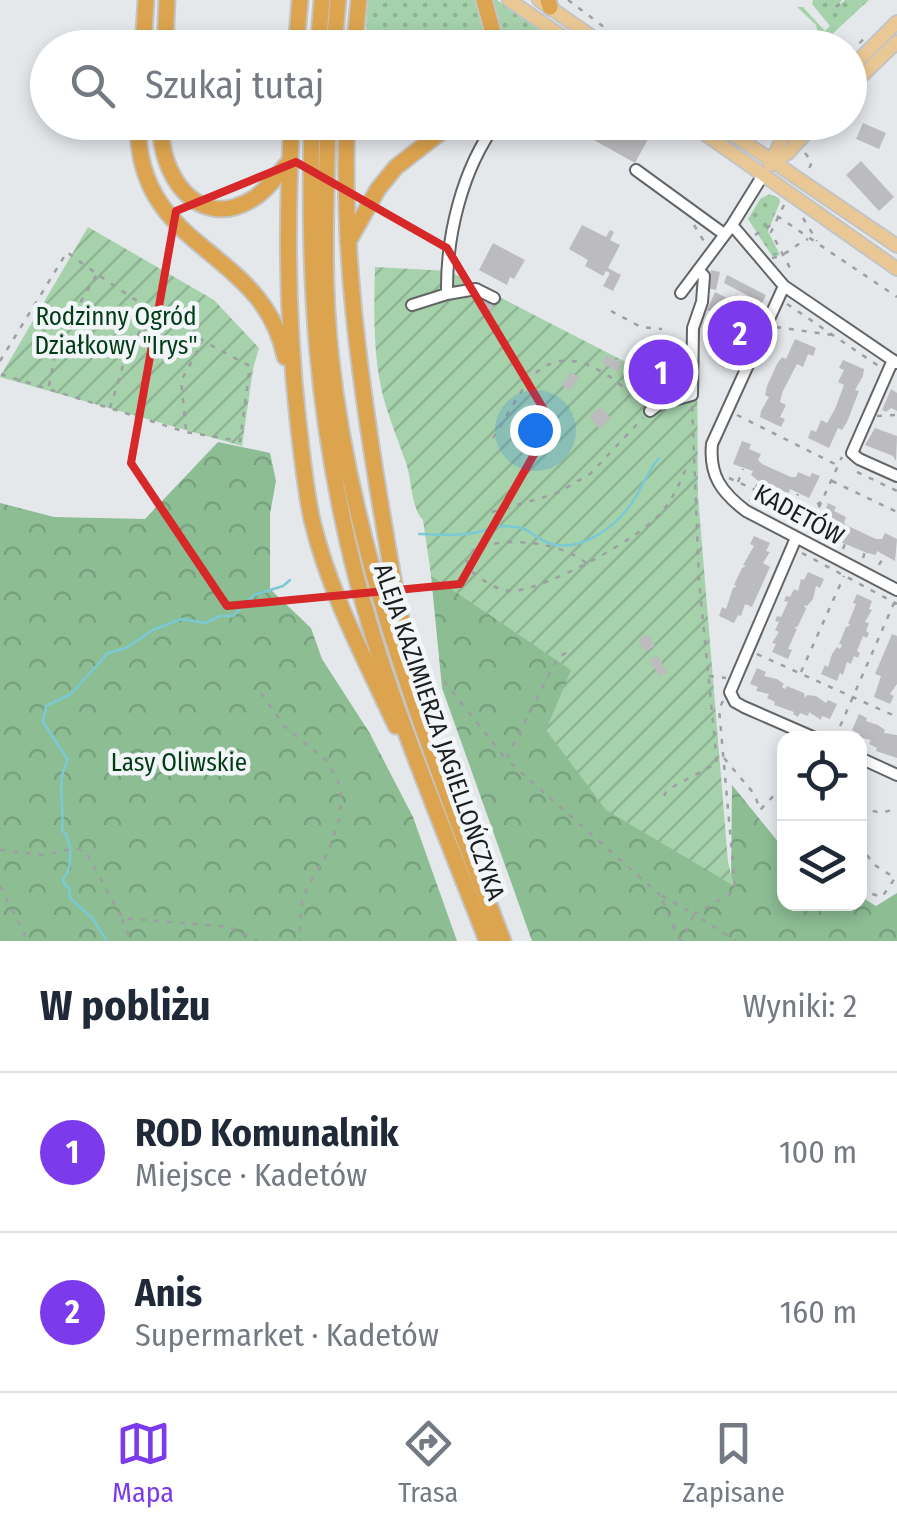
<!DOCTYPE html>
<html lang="pl">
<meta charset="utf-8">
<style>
body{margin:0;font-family:"Fira Sans Condensed",sans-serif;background:#f6f6f7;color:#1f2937}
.controls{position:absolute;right:30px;bottom:30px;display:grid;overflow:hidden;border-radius:20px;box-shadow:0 5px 15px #0003}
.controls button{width:90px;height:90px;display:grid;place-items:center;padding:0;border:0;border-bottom:2px solid #e0e1e3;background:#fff;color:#1f2937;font:50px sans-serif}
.you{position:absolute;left:535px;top:430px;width:35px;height:35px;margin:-25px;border:8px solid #fff;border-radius:50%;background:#1a73e8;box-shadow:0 0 0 15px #1a73e833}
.badge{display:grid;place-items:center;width:65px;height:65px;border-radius:50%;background:#7c3aed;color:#fff;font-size:32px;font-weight:700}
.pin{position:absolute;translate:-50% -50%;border:5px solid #fff;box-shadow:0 2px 10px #0006}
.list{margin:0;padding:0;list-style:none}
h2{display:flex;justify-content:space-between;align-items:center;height:130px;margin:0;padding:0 40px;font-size:42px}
h2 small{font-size:32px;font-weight:400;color:#747a83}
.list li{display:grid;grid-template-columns:65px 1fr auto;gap:30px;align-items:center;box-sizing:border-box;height:160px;padding:0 40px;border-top:2px solid #e0e1e3}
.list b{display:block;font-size:38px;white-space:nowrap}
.list p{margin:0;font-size:32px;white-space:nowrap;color:#747a83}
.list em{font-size:32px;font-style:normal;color:#747a83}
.icon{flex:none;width:55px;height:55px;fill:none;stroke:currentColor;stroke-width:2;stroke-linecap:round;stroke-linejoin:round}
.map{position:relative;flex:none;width:897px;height:941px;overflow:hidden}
.search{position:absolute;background:#fff;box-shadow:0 5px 15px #0003;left:30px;right:30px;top:30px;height:110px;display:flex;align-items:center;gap:25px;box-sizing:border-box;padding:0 35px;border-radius:55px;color:#747a83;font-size:38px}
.sheet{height:450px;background:#fff}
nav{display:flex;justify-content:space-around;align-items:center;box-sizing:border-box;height:140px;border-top:2px solid #e0e1e3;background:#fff;font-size:28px;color:#747a83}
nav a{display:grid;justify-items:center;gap:5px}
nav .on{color:#7c3aed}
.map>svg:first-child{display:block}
</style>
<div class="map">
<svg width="897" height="941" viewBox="0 0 897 941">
<defs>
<pattern id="grass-dots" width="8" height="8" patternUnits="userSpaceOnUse" patternTransform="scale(2.5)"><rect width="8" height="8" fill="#a5d2ab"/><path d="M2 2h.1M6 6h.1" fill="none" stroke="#8db493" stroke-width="1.8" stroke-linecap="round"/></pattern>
<pattern id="forest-crowns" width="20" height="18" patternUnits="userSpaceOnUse" patternTransform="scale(2.5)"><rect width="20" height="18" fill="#8cbd93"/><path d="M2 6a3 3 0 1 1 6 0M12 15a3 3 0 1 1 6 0" fill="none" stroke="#78a27e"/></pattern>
<pattern id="garden-furrows" width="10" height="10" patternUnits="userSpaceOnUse" patternTransform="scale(2.5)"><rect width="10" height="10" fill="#a5d2ab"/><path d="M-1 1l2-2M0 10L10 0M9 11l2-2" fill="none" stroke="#8db493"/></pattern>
</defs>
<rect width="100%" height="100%" fill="#e5e8eb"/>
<path fill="url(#grass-dots)" d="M367,0h108l9,16 2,31h-120z
M492,0h5l61,42 -8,5h-50l-1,-28z
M813,0h29l-6,8 9,-8h24l-41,38 -8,3 -4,-16 -19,-18h6l22,24 5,-5 -18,-22z
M769,194l10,4 1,4 -12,29 12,24 -8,1 -24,-37 12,-20z"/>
<path fill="url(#forest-crowns)" d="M218,442l52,11 6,28 -6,33v75l41,39 11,31 47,73 44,85 44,124h-457v-438l54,14 91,2z
M431,575l141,95 159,213 1,-98 52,64v55h76v-8l16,10 21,-13v48h-365l-90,-253z"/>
<path fill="url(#garden-furrows)" d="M88,227l126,73 45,48 -6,21 -11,77 -242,-69z
M375,267l74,4 198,102 18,-30 32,9 1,144 30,366 6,24 -128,-76 -60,-80 25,-60 -140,-95 -8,-55c-12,-11 -11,-41 -17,-57 -9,-27 -21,-53 -26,-81 -7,-38 -6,-77 -5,-115z"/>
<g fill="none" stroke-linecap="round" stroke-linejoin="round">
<path stroke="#7bc9d4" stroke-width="2.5" d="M419,534c19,1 37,2 55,-1 10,-2 19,-7 30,-7 32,1 25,11 48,18 29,8 63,-17 79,-40 11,-15 14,-29 28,-46
M107,941l-15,-23 -22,-20 -1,-10 -5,-4 -1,-5c10,-11 10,-38 -1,-49 3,-24 -7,-48 6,-70l-25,-38 3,-16 25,-12 37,-41 18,-5 27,-18 28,-11 24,4 15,-7h13l21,-21 29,-9 7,-6"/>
</g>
<path fill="#bcbcbf" d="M741,32l30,16h-39z
M569,122h50l29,17 -13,24 -59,-33z
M863,123l23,10 -7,16 -23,-10z
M861,161l33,36 -15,14 -33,-36z
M582,225l24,12 4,-7 4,2 -4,8 10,5 -12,23 13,7 -8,16 -10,-5 7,-13 -4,-2 -3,5 -18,-10 3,-6 -19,-11z
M493,243l32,17 -11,19 -4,-2 -3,8 -28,-15z
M711,270l9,2 -4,18 -9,-2z
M727,275l39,20 -4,8 -38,-20z
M715,292l18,9 -6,12 -5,-3 -3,6 -12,-6z
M485,298l9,9 -9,9 -9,-9z
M738,304l20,9 -4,8 -20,-9z
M726,321l19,9 -1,7 -22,-8z
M795,339l21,9 -3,8 -5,-2 -5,13 -6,-3 -15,29 -2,9 6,3 -6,12 5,2 -4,8 -21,-10 1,-6 8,-14 -4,-2 2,-9 10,-22 5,-7 4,2z
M606,355l16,8 -4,9 -16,-9z
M843,360l21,9 -1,7 -8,14 4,1 -12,31 -5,8 -4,-2 -9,20 -21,-10 3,-8 5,2 5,-12 6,3 8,-14 9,-24 -6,-3 6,-12 -5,-2z
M571,372l8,5 -9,14 -9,-6z
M891,389l6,4v18l-6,-3 -5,4 -4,-2z
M601,407l10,12 -12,10 -10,-13z
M875,428l22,8 -1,25 -3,-5 -28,-11z
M742,441l9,3 -2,5 12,5 -3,6 4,4 29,13h5l2,-5 12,5 2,-4 8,3 -11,22 -19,-9 -1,4 -8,-2 -24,-11 -6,-5 2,-4 -20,-7z
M828,503l8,4 -2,4 12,6 -2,6 4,3 28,13h6l3,-6 12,6 -2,22 -18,-10 -1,4 -9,-2 -24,-10 -6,-5 1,-4 -19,-7z
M754,536l16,7 -4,8 4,1 -7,11 7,4 -18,40 -7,-3 -4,12 -3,-1 -4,8 -15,-7 3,-9 4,2 7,-21 4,-2 -3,-1 8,-17 4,-2 -3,-1 11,-19 -4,-2z
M808,572l16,7 -4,9 -4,-2 -3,13 -6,7 -3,-1 2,4 -8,17 -4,2 3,1 -9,20 4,1 -4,9 -16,-7 4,-8 -4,-1 7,-11 -4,-2 4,-8 -4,-1 2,-5 4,1 7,-15 -4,-1 2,-5 4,1 4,-8 4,2 3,-12 3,1z
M857,594l15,7 -3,8 3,1 -7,12 4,1 -3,8 3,2 -2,5 -4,-2 -6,15 3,2 -2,5 -4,-2 -3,8 -4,-2 -4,13 -3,-2 -3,8 -16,-7 4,-9 3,2 4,-13 5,-7 3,2 2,-4 -3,-1 7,-17 5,-2 -3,-1 8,-20 -3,-1z
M648,634l7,12 -10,6 -7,-12z
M892,634l5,2v48l-7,10 4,2 -4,8 -16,-7 7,-21 -6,-2z
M657,655l10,17 -7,5 -11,-17z
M757,668l9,4 -2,4 13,3 7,5 -2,3 3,2 2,-3 17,7 1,5 2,-3 9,1 10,7 2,-3 9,4 -7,15 -8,-3 -1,4 -12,-8 -1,4 -8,-3 -2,4 -5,-3 1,-2 -20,-7 1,-3 -8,-4 2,-4 -13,-3 2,-4 -8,-3z
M859,714l8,4 -1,3 12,4 7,5 -1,3 13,2v23l-21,-7 1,-3 -8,-4 2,-4 -13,-3 2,-3 -8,-4z"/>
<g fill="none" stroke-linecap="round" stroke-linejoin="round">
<g stroke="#626567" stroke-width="14">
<path id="minor" d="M636,170l88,64
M732,225l52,61 113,77
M784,286l-72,158c-3,31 9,48 34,67l151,79
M681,293l51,-68 31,-50
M447,294l29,-5 18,9
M412,305l35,-11c-1,-58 15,-125 50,-172
M893,360l-41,93 7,6 38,17
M650,411l9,-7 33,-9 1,-67 9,-26 2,-26 -6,-6
M796,538l-66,154 5,10 9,5 71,31
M860,758l37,17"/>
</g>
<g stroke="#c4c4c4" stroke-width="16">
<path id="major" d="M509,0l70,48
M539,0l69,48
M850,69l47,-47
M850,87l47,-45
M688,122l209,147
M715,122l182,124
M773,162l15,-9 28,-31
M770,165l11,-24 16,-19"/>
</g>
<g stroke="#c4c4c4" stroke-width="19">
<path id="highway" d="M484,0l8,29 -1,19
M548,0l2,7
M143,48l3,-48
M165,48l2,-48
M296,48l4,-48
M318,48l4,-48
M334,48l4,-48
M354,48l5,-48
M560,48l9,-7
M138,122c-2,131 124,123 147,235
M161,122c-3,50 35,110 90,78 15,-8 27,-26 38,-38
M292,122c-6,100 -5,200 6,299 4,33 7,67 14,99 17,72 53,139 84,206
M312,122c-4,157 4,293 42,446 32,128 86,250 133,373
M328,122c-2,79 -6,159 3,237 22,203 100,393 172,582
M347,122c-5,126 12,251 32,374 11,64 20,126 38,188
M348,242l30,-53 18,-22 58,-45"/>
</g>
<path stroke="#9d9fa2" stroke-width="2.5" stroke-dasharray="5 8" stroke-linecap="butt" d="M568,0l64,48
M836,7l8,-7
M850,52l17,-16
M850,104l9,-9
M746,130l26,5
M805,153l7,9 -4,9
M784,205l-13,27 20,38
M777,216l120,81
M803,218l14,23
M694,225l11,18
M755,235l16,-10
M772,258c16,-3 22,-13 36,-19
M787,304l93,63
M611,311l30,16 21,2
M776,327l56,8
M0,361l67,-109c57,43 119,81 183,114l-10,75 -54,-9 -186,-58
M49,386l9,-46 38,-64
M110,408l16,-52 26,-46
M737,415l100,50
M877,416l20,-1
M186,429l-5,-48 21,-38
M493,438c13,-19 26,-48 43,-65 36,-33 83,8 108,33
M857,472l40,19
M729,478l84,38
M832,481l65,31
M738,482l5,-13
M750,501l9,-20
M769,510l9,-20
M806,511l15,-9
M492,512l63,-18 35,-20 53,-56
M786,519l12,-25
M808,531l34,-74
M825,540l4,-9
M843,549l2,-5
M802,553l95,51
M863,558l2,-6
M586,563c-28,-22 -77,-26 -111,-15l-8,13c2,9 5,11 13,17 11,7 21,14 35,13 36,-5 118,-49 143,-75 15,-15 22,-35 31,-53
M879,565l5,-9
M566,653l-8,4 -52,102 154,136
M757,654l140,63
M801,672l43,-96
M709,676l17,2
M444,681l61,77
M261,693l24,34 41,33 12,21 3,13 -1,22 -11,34 -23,40 -5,16 -1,35
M723,701l-4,8 16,178 -1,5 -40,22 42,27
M835,738l59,-135
M724,758l31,37 5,15 24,-25
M664,796l3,-6 50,-27 -18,-182 -7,-177
M860,808l22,5 15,-5
M860,844l13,20 22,14 -13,19 -22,-7
M0,850l44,5 31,-7 11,4 36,66 108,9 28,14
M863,869l3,-11
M0,886l28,55
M122,919l9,22
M680,941l-20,-46 34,19 -12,27"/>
<use href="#minor" stroke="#fff" stroke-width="10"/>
<use href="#major" stroke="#eac895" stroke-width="12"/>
<use href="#highway" stroke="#dca44f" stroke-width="15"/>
</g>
<path fill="none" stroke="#d62828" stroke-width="8" stroke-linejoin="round" d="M296,162l151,86 105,175 -92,161 -233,22 -96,-143 45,-252z"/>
<g text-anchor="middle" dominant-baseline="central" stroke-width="9" stroke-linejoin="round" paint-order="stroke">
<g font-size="25" fill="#023c16" stroke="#f2f6f8">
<text x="116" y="317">Rodzinny Ogród<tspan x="116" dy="29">Działkowy "Irys"</tspan></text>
<text x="179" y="763">Lasy Oliwskie</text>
</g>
<g font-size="25" fill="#1c1d1e" stroke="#f2f6f8">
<text transform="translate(799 515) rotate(29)">KADETÓW</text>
<text transform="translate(439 732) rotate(71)">ALEJA KAZIMIERZA JAGIELLOŃCZYKA</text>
</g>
</g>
</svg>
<div class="controls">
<button><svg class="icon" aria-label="locate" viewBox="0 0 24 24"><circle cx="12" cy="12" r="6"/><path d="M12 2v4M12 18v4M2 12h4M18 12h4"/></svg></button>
<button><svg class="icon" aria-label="layers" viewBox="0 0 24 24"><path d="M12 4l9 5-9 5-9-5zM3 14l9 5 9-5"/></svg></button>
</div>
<div class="you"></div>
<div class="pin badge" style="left:661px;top:372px">1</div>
<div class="pin badge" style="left:740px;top:333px">2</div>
<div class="search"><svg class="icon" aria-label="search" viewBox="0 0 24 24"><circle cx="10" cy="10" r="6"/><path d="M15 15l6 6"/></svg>Szukaj tutaj</div>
</div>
<section class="sheet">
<h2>W pobliżu<small>Wyniki: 2</small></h2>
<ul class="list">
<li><span class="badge">1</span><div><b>ROD Komunalnik</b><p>Miejsce · Kadetów</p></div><em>100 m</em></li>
<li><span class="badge">2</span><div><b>Anis</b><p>Supermarket · Kadetów</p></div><em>160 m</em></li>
</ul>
</section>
<nav>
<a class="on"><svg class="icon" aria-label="map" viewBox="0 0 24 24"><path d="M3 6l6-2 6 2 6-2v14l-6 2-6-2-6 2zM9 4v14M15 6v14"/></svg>Mapa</a>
<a><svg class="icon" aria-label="directions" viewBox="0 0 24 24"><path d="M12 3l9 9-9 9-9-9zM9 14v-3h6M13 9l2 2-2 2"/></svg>Trasa</a>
<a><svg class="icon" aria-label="saved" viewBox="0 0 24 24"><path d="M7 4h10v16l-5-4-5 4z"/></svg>Zapisane</a>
</nav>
